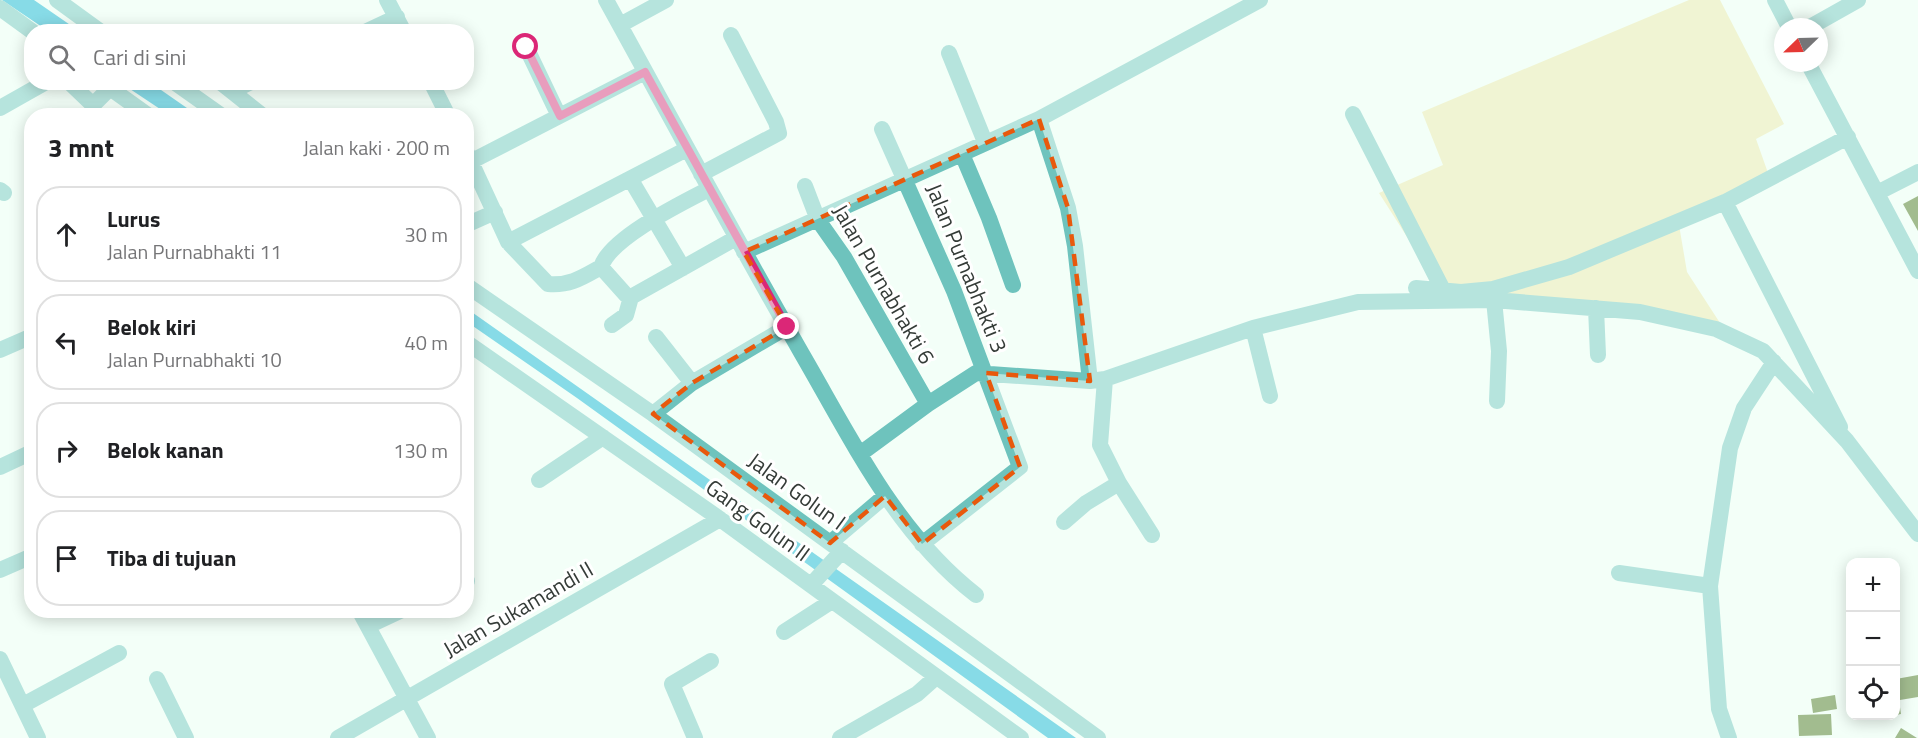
<!DOCTYPE html>
<html lang="id">
<meta charset="utf-8">
<style>
body{margin:0;font-family:"Titillium Web",sans-serif;background:#f2f2f2;color:#202124}
.controls{position:absolute;right:18px;bottom:18px;display:grid;overflow:hidden;border-radius:12px;box-shadow:0 3px 15px #0003}
.controls button{width:54px;height:54px;display:grid;place-items:center;padding:0;border:0;border-bottom:2px solid #e0e0e0;background:#fff;color:#202124;font:30px sans-serif}
.compass{position:absolute;left:1774px;top:18px;width:54px;height:54px;border-radius:50%;background:#fff;box-shadow:0 3px 15px #0003;rotate:247deg}
.stop{position:absolute;width:18px;height:18px;margin:-14px;border:4px solid #db2777;border-radius:50%;background:#fff}
.stop.end{background:#db2777;border-color:#fff;box-shadow:0 2px 6px #0008}
.list{margin:0;padding:0;list-style:none}
h2{display:flex;justify-content:space-between;align-items:center;height:78px;margin:0;padding:0 24px;font-size:26px}
h2 small{font-size:20px;font-weight:400;color:#757577}
.list li{display:grid;grid-template-columns:39px 1fr auto;gap:18px;align-items:center;box-sizing:border-box;height:96px;margin:0 12px 12px;padding:0 12px;border:2px solid #e0e0e0;border-radius:24px}
.list b{display:block;font-size:22px;white-space:nowrap}
.list p{margin:0;font-size:20px;white-space:nowrap;color:#757577}
.list em{font-size:20px;font-style:normal;color:#757577}
.icon{flex:none;width:33px;height:33px;fill:none;stroke:currentColor;stroke-width:2;stroke-linecap:round;stroke-linejoin:round}
.map{position:relative;flex:none;width:1918px;height:738px;overflow:hidden}
.search{position:absolute;background:#fff;box-shadow:0 3px 15px #0003;left:24px;top:24px;width:450px;height:66px;display:flex;align-items:center;gap:15px;box-sizing:border-box;padding:0 21px;border-radius:24px;color:#757577;font-size:22px}
.panel{position:absolute;background:#fff;box-shadow:0 3px 15px #0003;left:24px;top:108px;width:450px;height:510px;border-radius:24px}
.map>svg:first-child{display:block}
</style>
<div class="map">
<svg width="1918" height="738" viewBox="0 0 1918 738">
<rect width="100%" height="100%" fill="#f3fff8"/>
<path fill="#eee7a6" d="M1689,0h31l64,124 -28,15 12,34 -90,46 9,53 33,51 -272,-22 -69,-108 64,-28 -21,-53z"/>
<path fill="#05b0d2" d="M2,0h32l45,31h-31z
M121,83h30l46,32h-28z
M466,308l610,430h-28l-471,-340 -110,-76z"/>
<path fill="#426c10" d="M1918,196v35l-15,-27z
M1918,675v22l-18,3 -4,-21z
M1835,695l2,14 -24,4 -2,-14z
M1899,700l2,14 -5,1v-14z
M1831,714l1,21 -33,1 -1,-21z
M1901,728l16,10h-22z"/>
<g fill="none" stroke-linecap="round" stroke-linejoin="round">
<path stroke="#6ec3bd" stroke-width="16" d="M57,0l44,32
M387,0l17,32
M606,0c65,118 129,237 196,354 50,86 94,179 174,241
M1775,0l14,27
M0,8l33,24
M620,25l46,-25
M1810,27l48,-27
M365,32l32,-15
M526,47l33,69
M949,53l36,89
M1808,63l110,208
M69,82l24,23 17,-17
M174,82l48,34
M220,82l43,34
M431,82l17,34
M103,83l46,33
M232,91l19,-9
M0,108l46,-26
M1353,114l90,176
M1039,119l29,89 7,38 15,135
M882,129l72,162 66,176 -98,77
M466,151l42,91 40,42c22,2 35,-7 53,-17 9,-29 81,-64 108,-78
M962,154l27,64 24,67
M472,161l173,-89
M701,174l78,-41 -3,-11 -45,-87
M631,180l52,88
M805,186l13,34 26,37 84,147
M0,190l4,3
M1877,193l41,-21
M1725,202l115,225
M466,225l29,-13
M508,242l179,-93
M744,252l295,-133 221,-119
M601,267l25,28 5,2 105,-59
M466,285l187,129 445,324
M1416,288l45,4 32,-3 76,-22 156,-65 123,-65
M1494,300l5,51 -2,50
M1596,308l2,47
M612,325l14,-10 5,-18
M1253,328l17,68
M656,337l36,46
M466,342l254,177 301,219
M0,350l32,-14
M1105,379l-5,66 19,38 33,52
M653,414l39,-31 95,-56
M860,454l68,-50 48,-31 114,8 15,-2 148,-51 105,-26 136,-2 146,12 76,17 47,22 84,90 71,93
M0,467l32,-15
M539,480l64,-43
M1064,522l22,-19 33,-20
M830,543l55,-47
M0,570l32,-14
M1619,573l91,13
M466,581h1
M811,585l31,-34
M359,610l69,128
M368,626l34,-16
M784,632l48,-31
M0,659l38,79
M157,679l29,59
M23,705l96,-52
M338,738l382,-219
M695,738l-23,-54 39,-23
M840,738l77,-44 18,-16
M1729,738l-10,-29 -9,-123 20,-138 14,-40 30,-46"/>
</g>
<g fill="none" stroke-linecap="round" stroke-linejoin="round">
<path stroke="#db2777" stroke-width="8" d="M526,47l34,69 85,-44 142,255"/>
</g>
<path d="M0 0H1918V738H0ZM1039,119l29,89 22,173 -104,-8 34,94 -98,77 -37,-48 -55,47 -177,-129 39,-31 95,-56 -43,-75z" fill="#f3fff8" fill-opacity=".55" fill-rule="evenodd"/>
<path fill="none" stroke="#e8590c" stroke-width="4.5" stroke-dasharray="12 8" stroke-linejoin="round" d="M1039,119l29,89 22,173 -104,-8 34,94 -98,77 -37,-48 -55,47 -177,-129 39,-31 95,-56 -43,-75z"/>
<g text-anchor="middle" dominant-baseline="central" stroke-width="6" stroke-linejoin="round" paint-order="stroke">
<g font-size="22" fill="#353c38" stroke="#fff">
<text transform="translate(967 268) rotate(68)">Jalan Purnabhakti 3</text>
<text transform="translate(884 284) rotate(60)">Jalan Purnabhakti 6</text>
<text transform="translate(797 491) rotate(36)">Jalan Golun I</text>
<text transform="translate(758 520) rotate(36)">Gang Golun II</text>
<text transform="translate(518 609) rotate(-30)">Jalan Sukamandi II</text>
</g>
</g>
</svg>
<div class="controls">
<button>+</button>
<button>−</button>
<button><svg class="icon" aria-label="locate" viewBox="0 0 24 24"><circle cx="12" cy="12" r="6"/><path d="M12 2v4M12 18v4M2 12h4M18 12h4"/></svg></button>
</div>
<svg class="compass" viewBox="-18 -18 36 36"><path d="M0-13l5 13h-10z" fill="#e53935"/><path d="M0 13l5-13h-10z" fill="#757577"/></svg>
<div class="stop" style="left:526px;top:47px"></div>
<div class="stop end" style="left:787px;top:327px"></div>
<div class="search"><svg class="icon" aria-label="search" viewBox="0 0 24 24"><circle cx="10" cy="10" r="6"/><path d="M15 15l6 6"/></svg>Cari di sini</div>
<section class="panel">
<h2>3 mnt<small>Jalan kaki · 200 m</small></h2>
<ul class="list">
<li><svg class="icon" aria-label="ahead" viewBox="0 0 24 24"><path d="M12 20V5M6 11l6-6 6 6"/></svg><div><b>Lurus</b><p>Jalan Purnabhakti 11</p></div><em>30 m</em></li>
<li><svg class="icon" aria-label="left" viewBox="0 0 24 24"><path d="M17 20v-9H6M10 6l-5 5 5 5"/></svg><div><b>Belok kiri</b><p>Jalan Purnabhakti 10</p></div><em>40 m</em></li>
<li><svg class="icon" aria-label="right" viewBox="0 0 24 24"><path d="M7 20v-9h11M14 6l5 5-5 5"/></svg><div><b>Belok kanan</b></div><em>130 m</em></li>
<li><svg class="icon" aria-label="arrive" viewBox="0 0 24 24"><path d="M6 21V4h12l-3 4 3 4H6"/></svg><div><b>Tiba di tujuan</b></div></li>
</ul>
</section>
</div>
